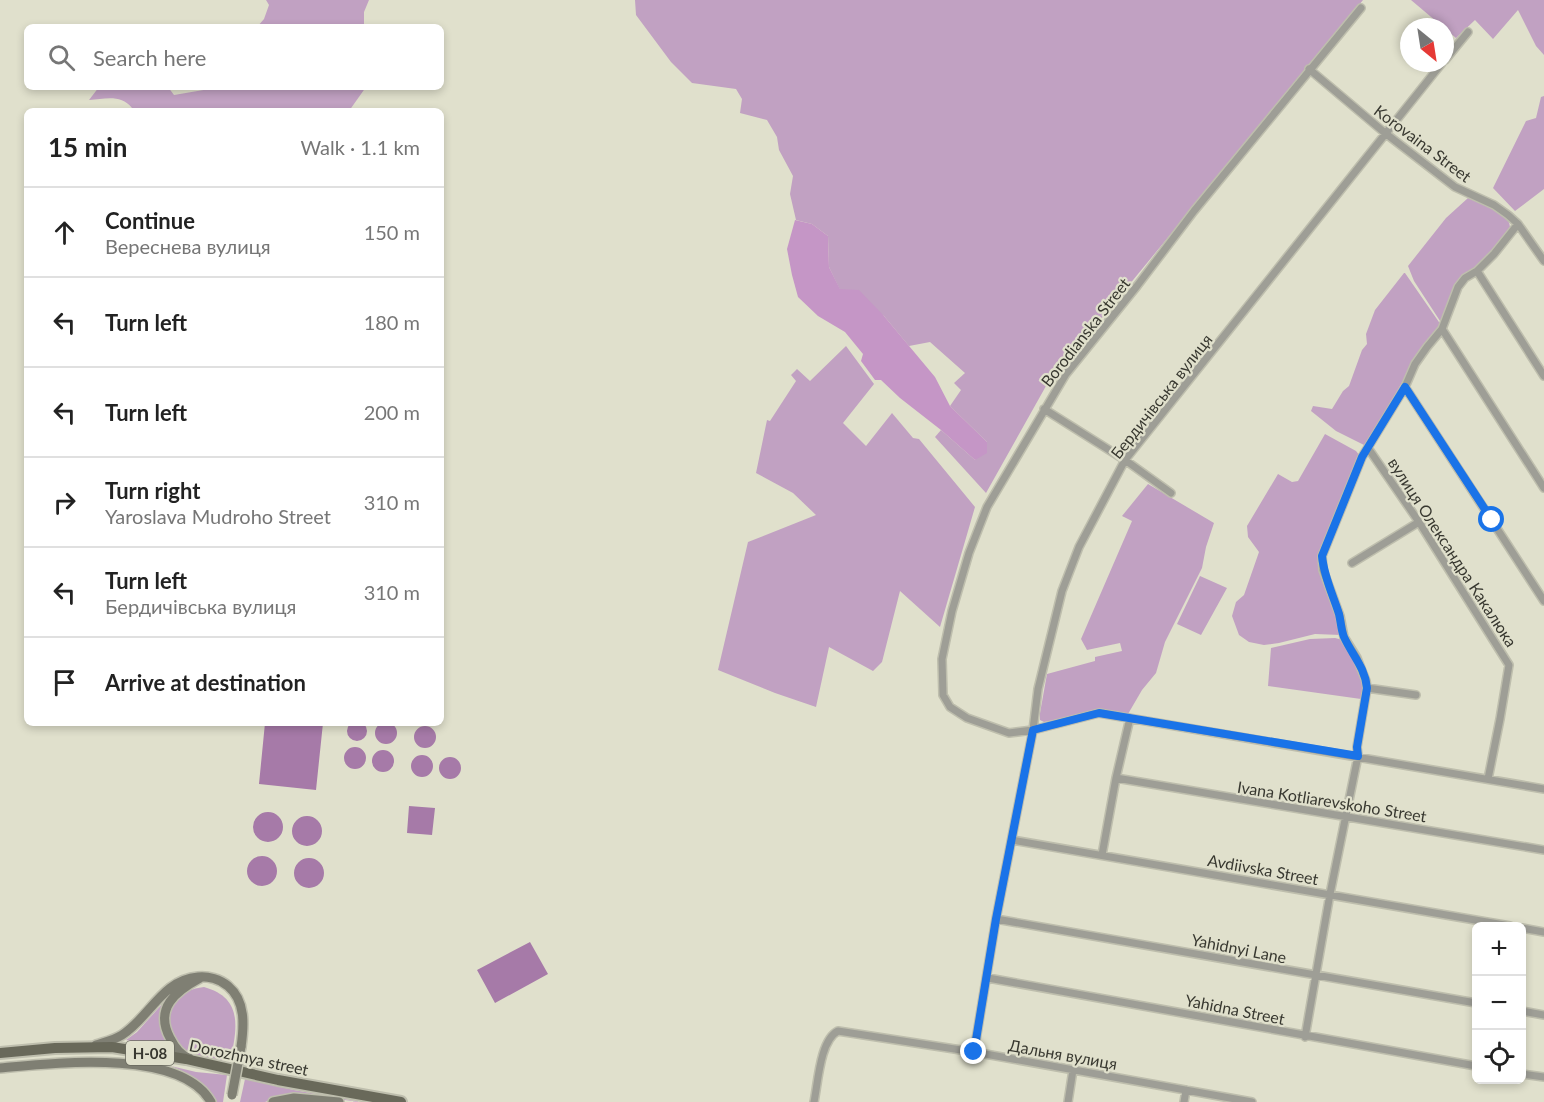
<!DOCTYPE html>
<meta charset="utf-8">
<style>
body{margin:0;font-family:Lato,sans-serif;background:#f6f6f6;color:#222}
.controls{position:absolute;right:18px;bottom:18px;display:grid;overflow:hidden;border-radius:9px;box-shadow:0 3px 9px #0003}
.controls button{width:54px;height:54px;display:grid;place-items:center;padding:0;border:0;border-bottom:2px solid #e0e0e0;background:#fff;color:#222;font:30px sans-serif}
.compass{position:absolute;left:1400px;top:18px;width:54px;height:54px;border-radius:50%;background:#fff;box-shadow:0 3px 9px #0003;rotate:150deg}
.stop{position:absolute;width:18px;height:18px;margin:-14px;border:4px solid #1a73e8;border-radius:50%;background:#fff}
.stop.end{background:#1a73e8;border-color:#fff;box-shadow:0 2px 6px #0008}
.list{margin:0;padding:0;list-style:none}
h2{display:flex;justify-content:space-between;align-items:center;height:78px;margin:0;padding:0 24px;font-size:26px}
h2 small{font-size:20px;font-weight:400;color:#767676}
.list li{display:grid;grid-template-columns:39px 1fr auto;gap:18px;align-items:center;box-sizing:border-box;height:90px;padding:0 24px;border-top:2px solid #e0e0e0}
.list b{display:block;font-size:22px;white-space:nowrap}
.list p{margin:0;font-size:20px;white-space:nowrap;color:#767676}
.list em{font-size:20px;font-style:normal;color:#767676}
.icon{flex:none;width:33px;height:33px;fill:none;stroke:currentColor;stroke-width:2;stroke-linecap:round;stroke-linejoin:round}
.map{position:relative;flex:none;width:1544px;height:1102px;overflow:hidden}
.search{position:absolute;background:#fff;box-shadow:0 3px 9px #0003;left:24px;top:24px;width:420px;height:66px;display:flex;align-items:center;gap:15px;box-sizing:border-box;padding:0 21px;border-radius:9px;color:#767676;font-size:22px}
.panel{position:absolute;background:#fff;box-shadow:0 3px 9px #0003;left:24px;top:108px;width:420px;height:618px;border-radius:9px}
.map>svg:first-child{display:block}
</style>
<div class="map">
<svg width="1544" height="1102" viewBox="0 0 1544 1102">
<rect width="100%" height="100%" fill="#e0e0cc"/>
<path fill="#c1a1c2" d="M266,0h103l-5,12v15h-107l7,-8 5,-14z
M635,0h728l-317,386 -60,107 -51,-56 6,-7 34,30 12,-18 -37,-36 11,-16 -7,-7 11,-10 -35,-31 -21,4 -25,-30 -44,-26 -11,-23 -1,-31 -16,-12 -16,-4 -6,-26 3,-18 -14,-26 -2,-13 -10,-17 -27,-7 2,-14 -6,-10 -44,-6 -21,-21 -35,-47z
M1411,0h133v55l-8,-9 -18,-36 -25,29 -18,-19 -19,18z
M99,87h69l6,8 47,-8h145l-17,24h-218l1,-3c-11,-14 -27,-9 -43,-8z
M1544,96v93l-29,22 -22,-23 33,-67 10,-3 5,-21z
M1468,198c14,3 41,12 42,29l-18,25 -10,11 -19,14 -21,47 -28,-43 -6,-15 38,-48z
M1404,273h1l36,52 -28,38 -47,83 -30,-15 -25,-20 2,-5 19,3 11,-18 6,-5 13,-36 5,-6 -1,-10 9,-24z
M846,346l28,38 -31,39 23,23 26,-33 21,25 6,1 56,68 -35,120 -40,-36 -18,71 -9,9 -44,-24 -13,60 -41,-14 -57,-23 30,-128 68,-27 -23,-22 -37,-20 11,-53 3,1 26,-40 -5,-6 6,-6 13,12z
M1325,434l31,17 4,5 -38,94 19,85 -26,-1 -36,9 -15,2 -15,-3 -10,-7 -7,-19 4,-14 8,-7 15,-43 -11,-15 -1,-11 31,-52 14,8 6,-1z
M1148,484l66,39 -8,24 -4,21 -37,74 -9,31 -14,17 -14,24 -30,-3 -54,11 -4,-2v-7l7,-39 48,-13v-4l27,-6 -2,-8 -33,7 -6,-11 51,-118 -10,-5z
M1200,576l27,12 -26,47 -24,-11z
M1335,638l8,2c12,19 24,36 18,59l-93,-13 3,-38 39,-9z
M204,987c40,11 33,42 26,75l-48,-10c-21,-29 -19,-60 22,-65z
M164,1002c-6,22 -3,29 9,48l-47,-10 11,-8z
M171,1066l25,6 31,3 -4,27h-6c-11,-19 -27,-28 -46,-36z
M245,1079l49,11 67,12 -66,-8 -13,2 -17,6h-25z"/>
<path fill="#c596c6" d="M795,220l17,4 16,12 1,31 11,22 19,1 25,26 51,61 15,29 37,36v11l-12,7 -34,-30 -41,-32 -19,-18h-6l-14,-19 2,-7 -18,-22 -27,-16 -20,-19 -6,-22 -5,-26z"/>
<path fill="#a67aa8" d="M347 731a10 10 0 1 1 20 0a10 10 0 1 1-20 0Z
M375 733a11 11 0 1 1 22 0a11 11 0 1 1-22 0Z
M265,723h58l-7,67 -57,-6z
M414 737a11 11 0 1 1 22 0a11 11 0 1 1-22 0Z
M344 758a11 11 0 1 1 22 0a11 11 0 1 1-22 0Z
M372 761a11 11 0 1 1 22 0a11 11 0 1 1-22 0Z
M411 766a11 11 0 1 1 22 0a11 11 0 1 1-22 0Z
M439 768a11 11 0 1 1 22 0a11 11 0 1 1-22 0Z
M409,806l26,2 -3,27 -25,-2z
M253 827a15 15 0 1 1 30 0a15 15 0 1 1-30 0Z
M292 831a15 15 0 1 1 30 0a15 15 0 1 1-30 0Z
M247 871a15 15 0 1 1 30 0a15 15 0 1 1-30 0Z
M294 873a15 15 0 1 1 30 0a15 15 0 1 1-30 0Z
M530,942l18,32 -53,29 -18,-33z"/>
<g fill="none" stroke-linecap="round" stroke-linejoin="round">
<g stroke="#bebead" stroke-width="10">
<path id="minor" d="M1361,8l-167,203 -57,75 -71,88 -79,133 -18,46 -17,58 -10,48 1,36 7,12 17,11 42,15 24,-3 66,-17 445,76
M1445,60l23,-28
M1309,69l76,64 70,54 39,18 14,10 10,9 26,37
M1477,271l67,105
M1442,329l102,159
M1405,387l139,214
M1044,409l81,51 46,33
M1368,448l51,74 90,143 -9,54 -12,60
M1352,563l67,-41
M1367,688l49,7
M1116,778l428,72
M1012,840l498,86
M1102,855l14,-77 14,-60
M996,919l480,84
M1522,928l22,4
M988,978c163,28 325,60 488,88
M1522,1011l22,4
M1305,1037l25,-143 28,-138 -1,-9 10,-59 -1,-7 -9,-23 -13,-21 -4,-21 -17,-46 -1,-14 40,-99 43,-70 10,-23 12,-17 15,-18 16,-42 7,-9 12,-7 17,-17 24,-30
M974,1052l22,-133 37,-189 5,-41 24,-98 17,-44 46,-87 317,-397
M1522,1074l22,3
M814,1102c4,-19 6,-62 24,-71l136,21 278,50
M1068,1102l5,-32
M1184,1102l2,-12"/>
</g>
<g stroke="#bebead" stroke-width="12">
<path id="secondary" d="M96,1045c9,-3 18,-5 26,-10 28,-18 40,-55 76,-58 10,-1 22,2 30,9 18,15 16,40 13,61
M189,1058c-9,-3 -15,-12 -19,-20 -16,-30 6,-47 30,-60
M0,1068c53,-5 181,-20 211,34
M273,1102l21,-4 45,4"/>
</g>
<g stroke="#bebead" stroke-width="14">
<path id="primary" d="M0,1053l55,-5 57,-1 74,12 92,21 123,22"/>
</g>
<use href="#minor" stroke="#9e9e96" stroke-width="7"/>
<use href="#secondary" stroke="#7f7f73" stroke-width="9"/>
<use href="#primary" stroke="#69695a" stroke-width="10"/>
<g stroke="#bebead" stroke-width="12" stroke-linecap="butt">
<path id="secondary-bridge" d="M232,1095l9,-48"/>
</g>
<use href="#secondary-bridge" stroke="#7f7f73" stroke-width="9"/>
</g>
<g fill="none" stroke-linecap="round" stroke-linejoin="round">
<path stroke="#1a73e8" stroke-width="8" d="M974,1052l22,-133 37,-189 66,-17 259,43 -1,-9 10,-59c-2,-21 -15,-33 -23,-51 -3,-7 -3,-15 -5,-23 -6,-19 -15,-37 -17,-58l40,-99 43,-70 87,133"/>
</g>
<g text-anchor="middle" dominant-baseline="central" stroke-width="4.5" stroke-linejoin="round" paint-order="stroke">
<rect fill="#e0e0cc" stroke="#6a6a5f" stroke-width="1.5" x="126" y="1041" width="48" height="24" rx="4.5"/>
<g font-size="15" font-weight="bold" fill="#383830">
<text x="150" y="1053">Н-08</text>
</g>
<g font-size="16" fill="#383830" stroke="#e0e0cc">
<text transform="translate(1423 143) rotate(37)">Korovaina Street</text>
<text transform="translate(1085 332) rotate(-52)">Borodianska Street</text>
<text transform="translate(1161 396) rotate(-52)">Бердичівська вулиця</text>
<text transform="translate(1453 552) rotate(57)">вулиця Олександра Какалюка</text>
<text transform="translate(1332 801) rotate(9)">Ivana Kotliarevskoho Street</text>
<text transform="translate(1263 869) rotate(10)">Avdiivska Street</text>
<text transform="translate(1239 948) rotate(11)">Yahidnyi Lane</text>
<text transform="translate(1235 1009) rotate(11)">Yahidna Street</text>
<text transform="translate(1063 1054) rotate(10)">Дальня вулиця</text>
<text transform="translate(249 1057) rotate(12)">Dorozhnya street</text>
</g>
</g>
</svg>
<div class="controls">
<button>+</button>
<button>−</button>
<button><svg class="icon" aria-label="locate" viewBox="0 0 24 24"><circle cx="12" cy="12" r="6"/><path d="M12 2v4M12 18v4M2 12h4M18 12h4"/></svg></button>
</div>
<svg class="compass" viewBox="-18 -18 36 36"><path d="M0-13l5 13h-10z" fill="#e53935"/><path d="M0 13l5-13h-10z" fill="#767676"/></svg>
<div class="stop" style="left:1492px;top:520px"></div>
<div class="stop end" style="left:974px;top:1052px"></div>
<div class="search"><svg class="icon" aria-label="search" viewBox="0 0 24 24"><circle cx="10" cy="10" r="6"/><path d="M15 15l6 6"/></svg>Search here</div>
<section class="panel">
<h2>15 min<small>Walk · 1.1 km</small></h2>
<ul class="list">
<li><svg class="icon" aria-label="ahead" viewBox="0 0 24 24"><path d="M12 20V5M6 11l6-6 6 6"/></svg><div><b>Continue</b><p>Вереснева вулиця</p></div><em>150 m</em></li>
<li><svg class="icon" aria-label="left" viewBox="0 0 24 24"><path d="M17 20v-9H6M10 6l-5 5 5 5"/></svg><div><b>Turn left</b></div><em>180 m</em></li>
<li><svg class="icon" aria-label="left" viewBox="0 0 24 24"><path d="M17 20v-9H6M10 6l-5 5 5 5"/></svg><div><b>Turn left</b></div><em>200 m</em></li>
<li><svg class="icon" aria-label="right" viewBox="0 0 24 24"><path d="M7 20v-9h11M14 6l5 5-5 5"/></svg><div><b>Turn right</b><p>Yaroslava Mudroho Street</p></div><em>310 m</em></li>
<li><svg class="icon" aria-label="left" viewBox="0 0 24 24"><path d="M17 20v-9H6M10 6l-5 5 5 5"/></svg><div><b>Turn left</b><p>Бердичівська вулиця</p></div><em>310 m</em></li>
<li><svg class="icon" aria-label="arrive" viewBox="0 0 24 24"><path d="M6 21V4h12l-3 4 3 4H6"/></svg><div><b>Arrive at destination</b></div></li>
</ul>
</section>
</div>
